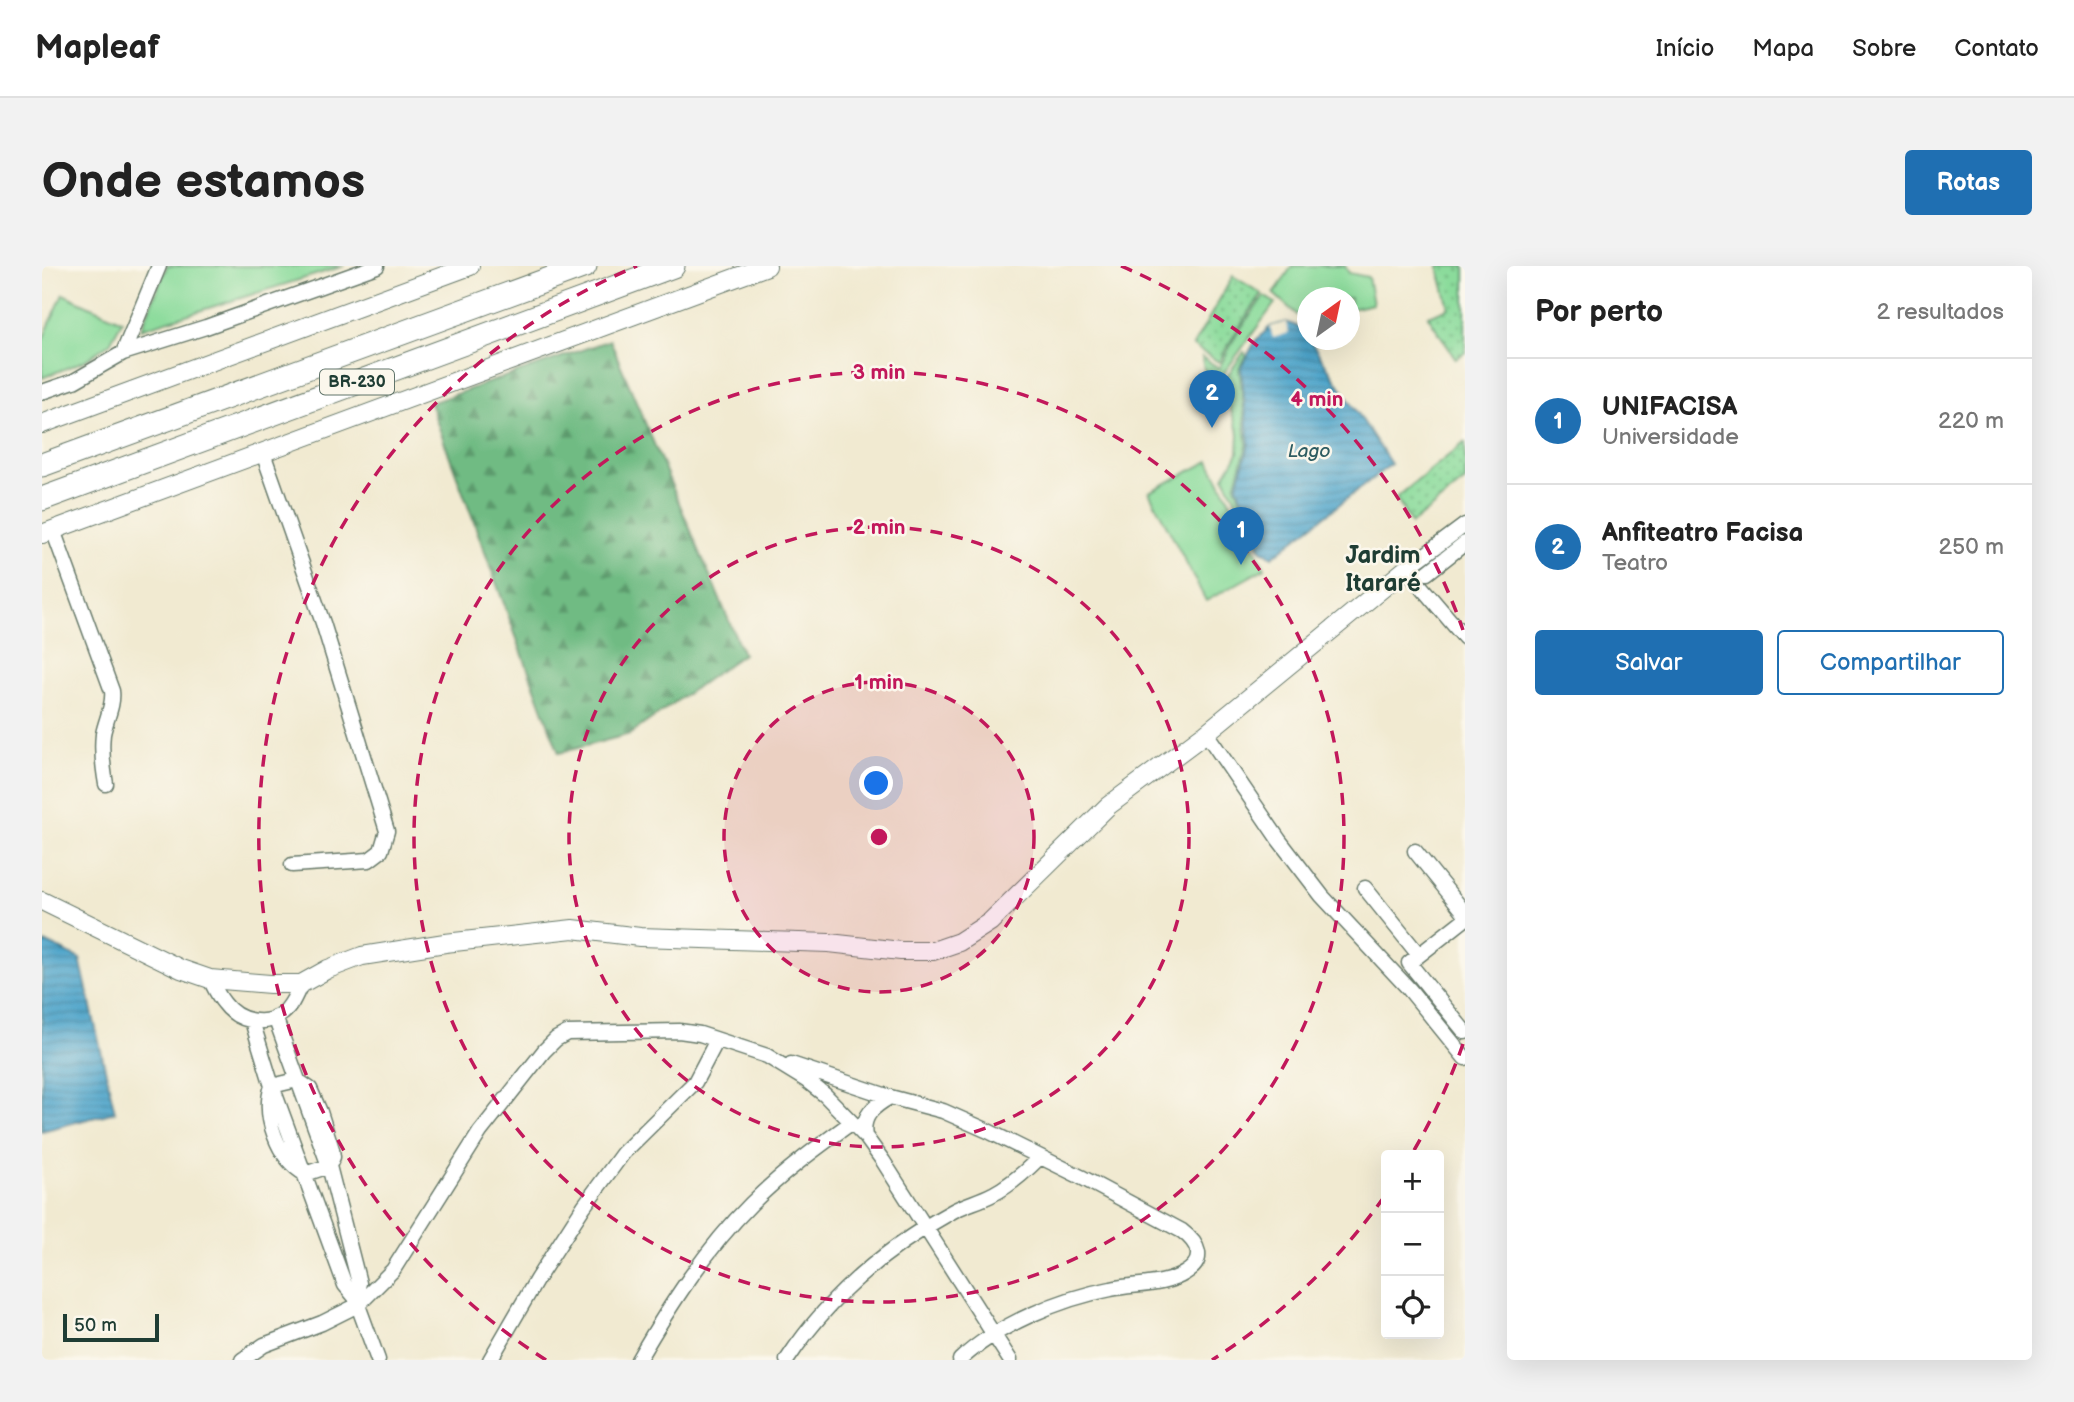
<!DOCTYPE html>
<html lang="pt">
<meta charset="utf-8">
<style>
body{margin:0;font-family:"Balsamiq Sans",sans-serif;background:#f2f2f2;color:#222}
.controls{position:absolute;right:21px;bottom:21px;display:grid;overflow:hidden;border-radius:7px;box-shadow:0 7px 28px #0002}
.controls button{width:63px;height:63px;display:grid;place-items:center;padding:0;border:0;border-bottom:2px solid #e0e0e0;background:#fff;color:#222;font:35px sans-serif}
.compass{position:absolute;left:1255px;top:21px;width:63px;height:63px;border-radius:50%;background:#fff;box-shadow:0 7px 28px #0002;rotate:33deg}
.scale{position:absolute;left:21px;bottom:18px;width:96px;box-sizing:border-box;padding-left:7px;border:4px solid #1f3d34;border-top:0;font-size:19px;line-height:24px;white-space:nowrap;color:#1f3d34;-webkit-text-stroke:5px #fbf7ec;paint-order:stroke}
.you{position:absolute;left:835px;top:518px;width:24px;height:24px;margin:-18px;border:5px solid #fff;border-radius:50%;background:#1a73e8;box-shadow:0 0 0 10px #1a73e833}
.badge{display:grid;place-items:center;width:46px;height:46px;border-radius:50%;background:#1f6fb2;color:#fff;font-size:23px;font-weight:700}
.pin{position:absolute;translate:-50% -58px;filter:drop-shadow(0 2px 4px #0008)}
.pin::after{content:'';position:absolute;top:37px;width:24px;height:21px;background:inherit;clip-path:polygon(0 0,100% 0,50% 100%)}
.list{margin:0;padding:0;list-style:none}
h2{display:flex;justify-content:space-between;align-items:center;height:91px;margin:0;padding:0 28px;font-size:30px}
h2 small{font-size:23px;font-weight:400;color:#767676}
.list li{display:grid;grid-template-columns:46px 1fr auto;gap:21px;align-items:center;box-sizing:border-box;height:126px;padding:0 28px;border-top:2px solid #e0e0e0}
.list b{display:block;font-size:26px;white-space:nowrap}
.list p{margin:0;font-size:23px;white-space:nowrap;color:#767676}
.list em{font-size:23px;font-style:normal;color:#767676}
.actions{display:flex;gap:14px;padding:21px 28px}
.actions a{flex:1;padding:16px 0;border:2px solid #1f6fb2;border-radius:7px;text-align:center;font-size:24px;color:#1f6fb2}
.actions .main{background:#1f6fb2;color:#fff}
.icon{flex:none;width:38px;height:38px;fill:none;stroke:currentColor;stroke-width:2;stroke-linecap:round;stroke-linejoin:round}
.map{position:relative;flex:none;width:1423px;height:1094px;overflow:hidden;border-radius:7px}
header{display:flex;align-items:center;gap:42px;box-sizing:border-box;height:98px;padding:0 35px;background:#fff;border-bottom:2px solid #e0e0e0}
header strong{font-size:33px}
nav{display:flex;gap:38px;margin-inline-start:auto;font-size:24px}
.intro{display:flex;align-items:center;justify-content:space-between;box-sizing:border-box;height:168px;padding:0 42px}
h1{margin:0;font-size:49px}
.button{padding:18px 32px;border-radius:7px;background:#1f6fb2;color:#fff;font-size:24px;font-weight:700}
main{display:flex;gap:42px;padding:0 42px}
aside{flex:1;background:#fff;border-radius:7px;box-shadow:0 7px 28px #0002}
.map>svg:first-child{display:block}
</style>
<header>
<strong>Mapleaf</strong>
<nav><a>Início</a><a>Mapa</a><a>Sobre</a><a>Contato</a></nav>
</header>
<div class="intro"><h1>Onde estamos</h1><a class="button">Rotas</a></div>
<main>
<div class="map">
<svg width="1423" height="1094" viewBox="0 0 1423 1094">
<defs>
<pattern id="forest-firs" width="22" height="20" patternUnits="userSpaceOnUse" patternTransform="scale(1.75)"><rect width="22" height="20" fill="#70bb83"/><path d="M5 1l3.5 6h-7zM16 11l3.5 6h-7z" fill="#5b996c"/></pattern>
<pattern id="park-dots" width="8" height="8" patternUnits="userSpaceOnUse" patternTransform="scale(1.75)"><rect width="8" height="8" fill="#8bdb9b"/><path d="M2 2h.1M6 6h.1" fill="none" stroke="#71b37f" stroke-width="1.8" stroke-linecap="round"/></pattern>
<pattern id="water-rules" width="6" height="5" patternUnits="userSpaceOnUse" patternTransform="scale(1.75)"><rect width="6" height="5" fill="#4ea4ca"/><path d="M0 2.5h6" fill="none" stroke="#4087a5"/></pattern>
</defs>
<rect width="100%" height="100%" fill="#fbf7ec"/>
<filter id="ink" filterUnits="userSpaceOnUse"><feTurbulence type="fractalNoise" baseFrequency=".0143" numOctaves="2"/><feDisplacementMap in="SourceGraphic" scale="14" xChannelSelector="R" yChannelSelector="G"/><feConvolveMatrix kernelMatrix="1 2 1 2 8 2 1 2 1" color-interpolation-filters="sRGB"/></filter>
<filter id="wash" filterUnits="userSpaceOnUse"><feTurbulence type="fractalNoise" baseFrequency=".00686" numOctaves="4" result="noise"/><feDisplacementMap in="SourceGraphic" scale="28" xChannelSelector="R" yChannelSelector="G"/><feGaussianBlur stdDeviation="1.57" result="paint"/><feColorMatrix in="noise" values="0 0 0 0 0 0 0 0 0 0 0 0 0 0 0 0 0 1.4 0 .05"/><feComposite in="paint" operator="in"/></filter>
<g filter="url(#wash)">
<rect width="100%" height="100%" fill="#f1ead1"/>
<path fill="#8bdb9b" stroke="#558c68" stroke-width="2" d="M125,0h177l-203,63z
M1250,0h53l4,7 19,4 5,27 -23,5v-11h-42l-1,23 -2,1 -31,-28z
M21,28l59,27 -12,22 -26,18 -42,17v-37z
M1222,30l11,7 -57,78 -12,-2 -4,-22 17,11 17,-33z
M1202,86l2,3 -7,13 8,77 -12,41 25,62 -36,-71 14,-24 1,-19 -17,-51z
M1167,195l56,107 -59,33 -57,-109z"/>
<path fill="url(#forest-firs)" stroke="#487c5c" stroke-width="2" d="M568,74l133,314 -113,80 -71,19 -129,-350z"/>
<path fill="url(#park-dots)" stroke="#558c68" stroke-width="2" d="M1396,0h27v86l-9,7 -28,-43 21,-8z
M1191,10l29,18 -28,41 -15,27 -26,-16z
M1423,176v39l-54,43 -15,-26z"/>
<path fill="url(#water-rules)" stroke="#36707f" stroke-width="2" d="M1244,56l16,6 89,136 -119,93 -11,-8 -24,-63 12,-42 -8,-77 15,-27 14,-13z
M5,677l33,16 35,153 -73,19v-187z"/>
<path fill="#f1ead1" d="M1244,56l3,11 -16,5 -3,-11z"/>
</g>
<g filter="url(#ink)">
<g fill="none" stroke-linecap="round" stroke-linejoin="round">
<g stroke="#687a6b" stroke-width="17">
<path id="minor" d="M81,87l36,-87
M0,126l32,-11 49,-28 83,-26 171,-61
M221,187l60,170 64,208 -6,20 -12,9 -77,5
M1423,259l-59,44 59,69
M11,264l59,161c2,14 -6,28 -9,43 -2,17 0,33 3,50
M1385,307l38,-30
M1164,467l73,107 43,56 87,93 56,69
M1373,585l50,62
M1323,622l54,67
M1423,653l-56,44 56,69
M168,713c4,8 8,17 14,24 13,18 41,25 59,10 9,-7 13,-19 18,-29
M233,751l54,149 30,117 -4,14
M210,755l20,65 73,199 10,12 23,63
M749,798l99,33 53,14 43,19 95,47 101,54c16,12 25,29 3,42 -20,13 -51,11 -74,16 -49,9 -114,36 -151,71
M255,814l13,9 10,23 12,37 1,8 -4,9 -24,8c-27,-15 -43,-58 -33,-88z
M823,870c-4,-20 9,-30 25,-39
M200,1094l22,-15 58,-22 36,-18 35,-35 87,-138 64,-81 12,-12 11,-6 112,-2 21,3 67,22 39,24 19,15 40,41 18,25 127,199
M448,1094l47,-81 47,-73 39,-53 72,-71 22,-42
M596,1094c32,-55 68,-111 113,-156 31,-31 65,-56 100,-81
M745,1094c41,-63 101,-113 166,-149 13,-7 27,-10 40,-17 18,-9 32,-22 46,-36"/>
</g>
<g stroke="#687a6b" stroke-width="20">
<path id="tertiary" d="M0,158l428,-158
M0,268l725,-268
M0,635l139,68 29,10 60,5h31l27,-15 34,-13 83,-13 128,-14 67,8 189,6 72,8h32l26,-9 31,-20 118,-116 98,-73 200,-164"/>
</g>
<g stroke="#687a6b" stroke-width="25">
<path id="trunk" d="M0,199l543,-199
M0,233l631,-233"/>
</g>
<use href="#minor" stroke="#fff" stroke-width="14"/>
<use href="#tertiary" stroke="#fff" stroke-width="18"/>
<use href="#trunk" stroke="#fff" stroke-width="23"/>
</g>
</g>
<circle cx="837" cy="571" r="155" fill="#c2185b" fill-opacity=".12"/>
<g fill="none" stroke="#c2185b" stroke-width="3.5" stroke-dasharray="12 9">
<circle cx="837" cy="571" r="155"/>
<circle cx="837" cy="571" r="310"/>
<circle cx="837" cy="571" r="465"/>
<path d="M1421 778A620 620 0 0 1 1371 886M1342 931A620 620 0 0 1 1170 1094M504 1094A620 620 0 0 1 595 0M1079 0A620 620 0 0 1 1421 364"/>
</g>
<g text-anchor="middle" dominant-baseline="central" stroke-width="5" stroke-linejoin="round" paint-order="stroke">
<rect fill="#fbf7ec" stroke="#61756b" stroke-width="2" x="278" y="103.5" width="74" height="25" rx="5"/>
<g font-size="16" font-weight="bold" fill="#1f3d34">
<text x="315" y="116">BR-230</text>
</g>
<g font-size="19" font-style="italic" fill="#2d5c61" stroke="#fbf7ec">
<text x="1267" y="185">Lago</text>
</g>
<g font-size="24" font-weight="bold" fill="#1f3d34" stroke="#fbf7ec">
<text x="1341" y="289">Jardim<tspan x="1341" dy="28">Itararé</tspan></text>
</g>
</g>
<circle cx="837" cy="571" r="10" fill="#c2185b" stroke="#fbf7ec" stroke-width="3.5"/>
<g font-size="21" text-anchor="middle" font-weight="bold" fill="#c2185b" stroke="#fbf7ec" stroke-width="5" stroke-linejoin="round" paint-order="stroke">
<text x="837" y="113">3 min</text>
<text x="1275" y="140">4 min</text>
<text x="837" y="268">2 min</text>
<text x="837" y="423">1 min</text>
</g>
</svg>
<div class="controls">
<button>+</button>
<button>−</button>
<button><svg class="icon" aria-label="locate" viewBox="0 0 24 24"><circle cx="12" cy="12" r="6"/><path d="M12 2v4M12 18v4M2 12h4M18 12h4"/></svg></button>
</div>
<svg class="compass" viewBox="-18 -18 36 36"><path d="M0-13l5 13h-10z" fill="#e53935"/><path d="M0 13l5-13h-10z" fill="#767676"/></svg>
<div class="scale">50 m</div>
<div class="you"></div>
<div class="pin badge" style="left:1199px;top:299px">1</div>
<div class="pin badge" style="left:1170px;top:162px">2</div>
</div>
<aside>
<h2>Por perto<small>2 resultados</small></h2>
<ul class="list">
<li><span class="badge">1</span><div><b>UNIFACISA</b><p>Universidade</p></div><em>220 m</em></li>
<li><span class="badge">2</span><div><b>Anfiteatro Facisa</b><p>Teatro</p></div><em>250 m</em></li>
</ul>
<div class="actions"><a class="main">Salvar</a><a>Compartilhar</a></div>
</aside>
</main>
